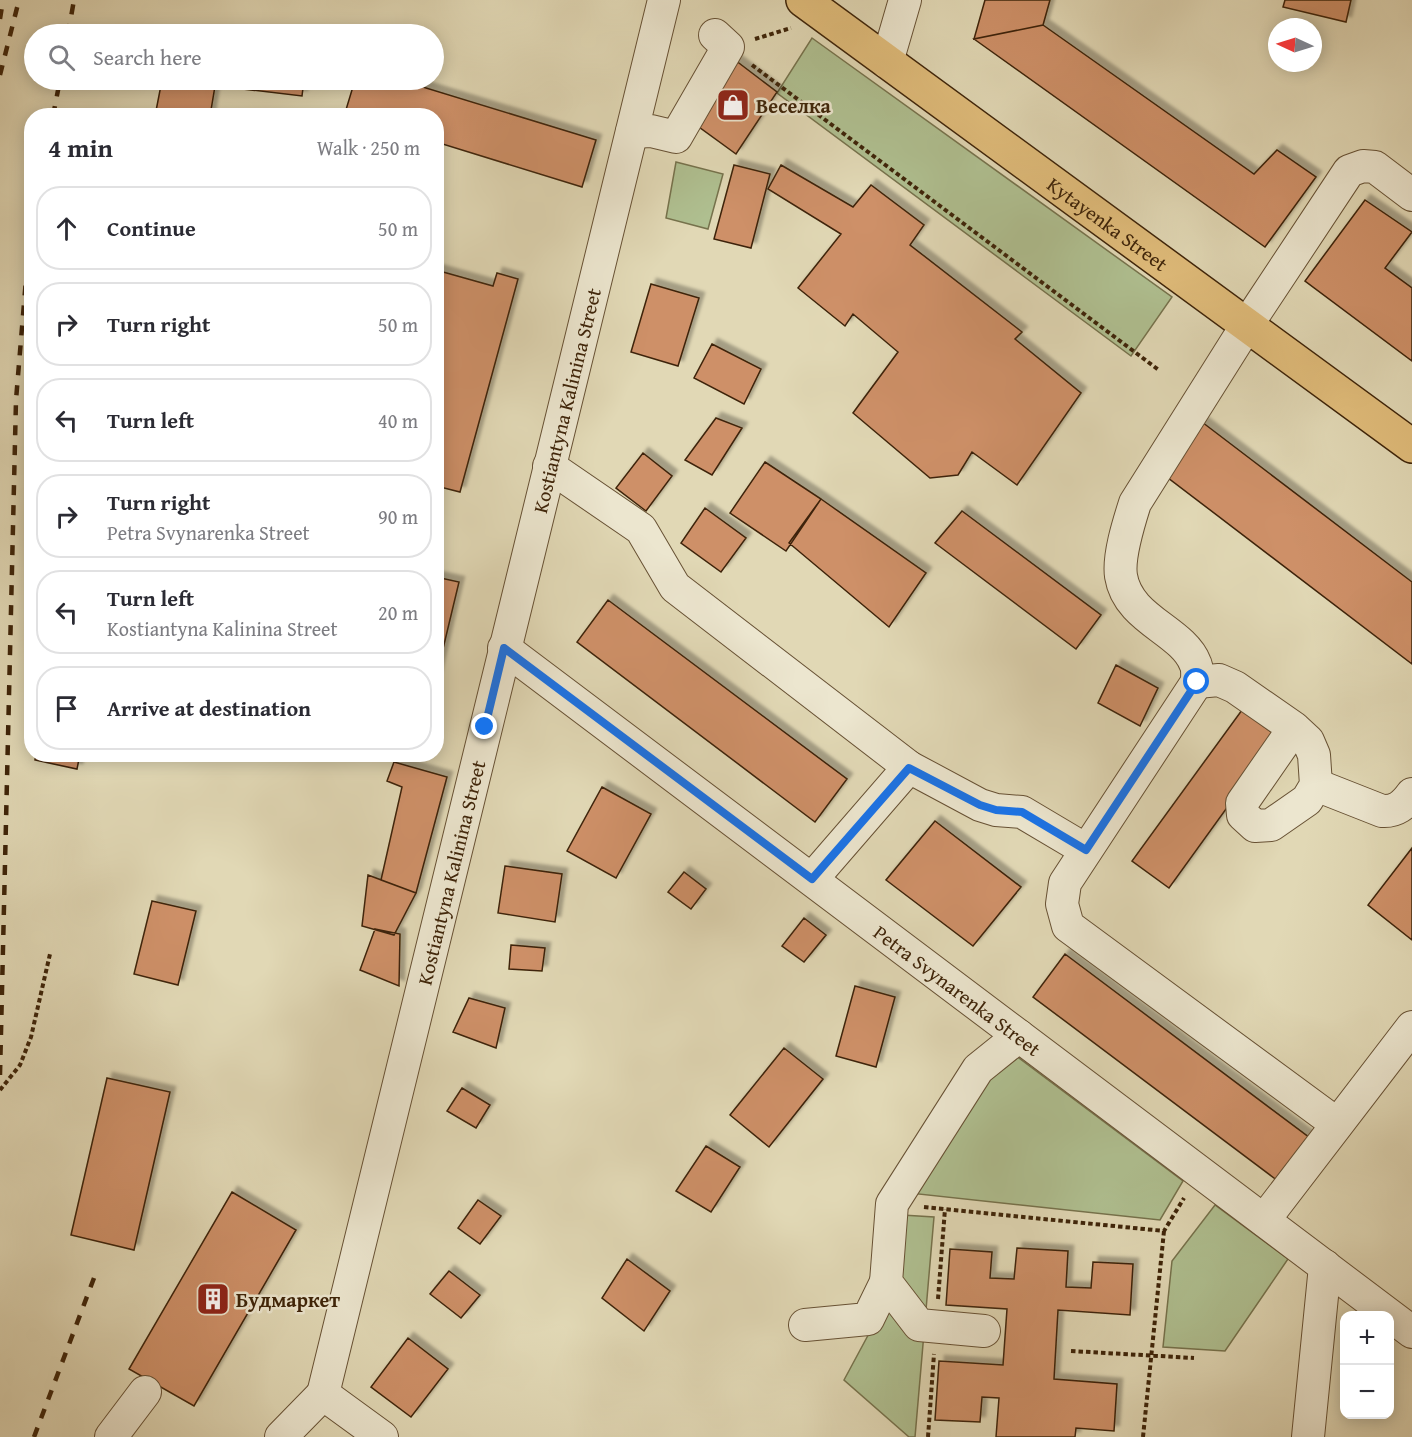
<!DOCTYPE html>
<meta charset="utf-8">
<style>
body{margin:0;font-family:"Gentium Book Plus",serif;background:#f2f2f3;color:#2b2b33}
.controls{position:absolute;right:18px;bottom:18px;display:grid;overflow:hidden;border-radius:12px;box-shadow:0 3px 15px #0003}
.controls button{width:54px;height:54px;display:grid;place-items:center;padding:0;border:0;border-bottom:2px solid #e1e1e2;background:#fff;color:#2b2b33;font:30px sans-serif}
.compass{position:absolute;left:1268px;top:18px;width:54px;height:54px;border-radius:50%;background:#fff;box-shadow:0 3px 15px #0003;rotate:274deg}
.stop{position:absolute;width:18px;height:18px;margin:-14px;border:4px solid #1a73e8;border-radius:50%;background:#fff}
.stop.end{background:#1a73e8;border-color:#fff;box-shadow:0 2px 6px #0008}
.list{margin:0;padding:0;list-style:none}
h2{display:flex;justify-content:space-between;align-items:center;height:78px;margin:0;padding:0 24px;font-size:26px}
h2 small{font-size:20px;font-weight:400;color:#7c7c81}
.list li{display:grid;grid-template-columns:39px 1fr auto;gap:18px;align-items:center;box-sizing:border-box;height:84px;margin:0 12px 12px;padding:0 12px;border:2px solid #e1e1e2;border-radius:24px}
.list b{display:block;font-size:22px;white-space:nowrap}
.list p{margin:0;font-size:20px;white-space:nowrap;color:#7c7c81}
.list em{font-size:20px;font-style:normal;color:#7c7c81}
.icon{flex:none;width:33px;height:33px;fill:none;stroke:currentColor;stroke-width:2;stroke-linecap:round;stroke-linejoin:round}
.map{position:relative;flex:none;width:1412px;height:1437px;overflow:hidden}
.search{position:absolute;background:#fff;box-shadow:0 3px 15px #0003;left:24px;top:24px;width:420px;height:66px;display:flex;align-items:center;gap:15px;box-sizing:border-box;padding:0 21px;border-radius:33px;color:#7c7c81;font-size:22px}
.panel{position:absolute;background:#fff;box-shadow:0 3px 15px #0003;left:24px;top:108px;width:420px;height:654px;border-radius:24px}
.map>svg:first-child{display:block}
</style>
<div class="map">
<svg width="1412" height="1437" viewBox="0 0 1412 1437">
<defs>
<filter id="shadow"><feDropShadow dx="5.5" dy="-5.5" stdDeviation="1.5" flood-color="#0004"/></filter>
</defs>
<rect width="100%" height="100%" fill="#e1d8b5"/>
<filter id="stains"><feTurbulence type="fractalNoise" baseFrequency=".00333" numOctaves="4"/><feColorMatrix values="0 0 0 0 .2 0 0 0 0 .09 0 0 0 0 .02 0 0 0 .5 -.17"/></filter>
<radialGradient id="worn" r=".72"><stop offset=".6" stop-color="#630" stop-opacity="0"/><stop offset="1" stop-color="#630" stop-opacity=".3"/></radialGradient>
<path fill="#afbf90" stroke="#76724c" stroke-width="1.5" d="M812,38l360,259 -41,59 -354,-263z
M676,162l47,12 -15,55 -42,-11z
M1015,1055l168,126 -23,39 -251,-27 75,-117z
M1215,1205l73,54 -63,92 -62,-4 9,-86z
M902,1215l32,2 -19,220h-6l-65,-57 43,-80z"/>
<path fill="#ce9068" stroke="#3e2409" stroke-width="1.5" filter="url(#shadow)" d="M985,0h65l-7,25 -69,14z
M1285,0h66l-5,22 -63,-15z
M1043,25l211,149 23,-24 39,27 -51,70 -291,-208z
M731,57l46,35 -41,62 -48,-35z
M162,80h54l-6,36h-55z
M219,80h85l-2,16 -84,-10z
M355,80h45l196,60 -14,47 -146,-45v-26h-83l-8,-3z
M734,165l36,9 -19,74 -37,-9z
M781,165l72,42 18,-22 53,40 -14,20 112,87 -7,7 66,54 -64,92 -45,-33 -14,23 -28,3 -77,-65 45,-61 -45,-38 -8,12 -47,-38 43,-54 -73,-45z
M1365,200l47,32 -27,36 27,20v73l-107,-80z
M436,270l57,16 4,-13 21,6 -58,213 -24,-6z
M651,284l48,14 -21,68 -47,-14z
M712,344l49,25 -17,35 -50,-26z
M716,418l26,10 -30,47 -27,-15z
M1198,419l214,163v82l-253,-193z
M643,453l29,23 -26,35 -30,-23z
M765,462l56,37 -35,52 -56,-38z
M821,499l105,74 -37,54 -100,-84z
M705,508l41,30 -25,34 -40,-29z
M962,511l139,104 -25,34 -141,-106z
M436,577l23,5 -23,96z
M608,600l239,179 -32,43 -238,-180z
M1116,665l42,23 -18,38 -42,-23z
M1242,710l36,27 -109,151 -37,-27z
M36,754h44l-3,15 -42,-9z
M394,762l53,15 -31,116 -35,-13 21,-93 -15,-6z
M602,787l49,27 -35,64 -49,-27z
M935,821l86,66 -48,59 -87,-66z
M1412,848v92l-44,-35z
M505,866l57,8 -7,48 -57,-9z
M684,872l22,17 -15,20 -23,-17z
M368,875l48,18 -22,42 -32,-9z
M152,901l44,10 -18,74 -44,-11z
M804,918l22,17 -22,27 -22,-16z
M375,929l25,5 -1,52 -39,-16z
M511,945l34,3 -3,23 -33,-2z
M1065,954l245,184 -32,43 -245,-184z
M855,986l40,11 -19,70 -40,-11z
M469,998l36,10 -9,40 -43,-16z
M784,1048l39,31 -54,68 -39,-32z
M107,1078l63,14 -36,158 -63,-15z
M462,1088l28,17 -14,23 -29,-17z
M706,1146l34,21 -29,45 -35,-21z
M232,1192l64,38 -102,176 -65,-37z
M478,1200l23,16 -21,28 -22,-16z
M1017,1248l51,3 -2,36 25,1 2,-26 40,2 -3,51 -72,-5 -4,69 63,5 -3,47 -38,-3 -1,9h-79l3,-39 -17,-1 -2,25 -45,-2 4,-59 64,4 4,-56 -61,-4 4,-56 42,3 -2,26 24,1z
M627,1259l43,32 -26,40 -42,-33z
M449,1271l31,24 -19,23 -31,-24z
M408,1338l40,31 -37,48 -40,-30z"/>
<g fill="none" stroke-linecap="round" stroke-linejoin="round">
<g stroke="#675134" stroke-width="34">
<g id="minor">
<path d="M887,62l18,-62"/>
<path d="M632,132l19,-1 25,6 52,-90 -13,-12"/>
<path d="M549,466l92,63 34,58 234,180 71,38 16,5 26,2 64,38"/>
<path id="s1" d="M504,648l908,684"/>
<path d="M1197,682l22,-2 16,7 59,41 14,13 6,14 2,30 -9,15 -36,25 -16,1 -12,-11 -1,-12 52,-75"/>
<path d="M1316,785l66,26c14,1 22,-6 30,-17"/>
<path d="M812,879l97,-112"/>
<path d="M1337,1124l-269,-198 -6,-22 3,-21 132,-201c0,-6 1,-14 -2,-19 -13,-33 -67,-43 -74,-87 -3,-20 8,-54 14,-73l112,-178 102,-154 14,-5 12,1 37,28"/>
<path d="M1264,1220l148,-193"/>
<path d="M805,1325l63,-6 18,-37"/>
<path d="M984,1331l-65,-6 -33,-43 6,-78 86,-135 41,-33"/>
<path id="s2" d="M323,1394l341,-1394"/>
<path d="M323,1394l59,43"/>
<path d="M111,1437l34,-45"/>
<path d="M281,1437l42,-43"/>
<path d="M1308,1437l17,-171"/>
</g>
</g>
<g stroke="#3e2409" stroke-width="36">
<g id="major">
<path id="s3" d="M803,0l609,446"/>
</g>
</g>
<path stroke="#3e2409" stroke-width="4" stroke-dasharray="4.5 3" stroke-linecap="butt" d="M755,39l36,-11
M752,65l408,306
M0,1090l20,-25 11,-28 19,-83
M924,1207l240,24 20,-33
M938,1299l7,-90
M1071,1351l123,7
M928,1437l6,-83
M1143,1437l21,-206"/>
<use href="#minor" stroke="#ece6cf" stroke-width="32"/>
<use href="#major" stroke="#e0bc7a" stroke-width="33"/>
<path stroke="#3e2409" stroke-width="4.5" stroke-dasharray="10 10" stroke-linecap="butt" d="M0,19l3,-19
M68,34l6,-34
M0,75l19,-75
M53,116l7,-36
M0,1075l16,-675 12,-145 4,-20
M34,1437l60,-159"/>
</g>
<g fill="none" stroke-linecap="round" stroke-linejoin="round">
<path stroke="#1a73e8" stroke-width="8" d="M485,727l19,-79 308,231 97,-111 71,37 16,5 26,2 64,38 111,-168"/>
</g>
<defs>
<g id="shop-square" transform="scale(1.725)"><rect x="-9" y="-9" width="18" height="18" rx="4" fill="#8f2418" stroke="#ece6cf"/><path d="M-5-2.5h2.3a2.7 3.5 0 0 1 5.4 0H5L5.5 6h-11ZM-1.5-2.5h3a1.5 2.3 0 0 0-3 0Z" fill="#fff"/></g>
<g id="building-square" transform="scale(1.725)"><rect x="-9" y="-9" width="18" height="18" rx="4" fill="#8f2418" stroke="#ece6cf"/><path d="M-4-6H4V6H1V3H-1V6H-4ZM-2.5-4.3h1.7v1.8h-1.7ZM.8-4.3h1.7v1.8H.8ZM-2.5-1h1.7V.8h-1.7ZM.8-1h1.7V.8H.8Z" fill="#fff"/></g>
</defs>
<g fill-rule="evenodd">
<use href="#shop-square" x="733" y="105"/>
<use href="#building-square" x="213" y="1299"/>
</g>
<g text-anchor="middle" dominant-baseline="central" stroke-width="5" stroke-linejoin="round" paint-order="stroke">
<g font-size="20" font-weight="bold" fill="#3e2409" stroke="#ece6cf" text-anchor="start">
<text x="756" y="105">Веселка</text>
<text x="236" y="1299">Будмаркет</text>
</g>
<g font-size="20" fill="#3e2409" stroke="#ece6cf">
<text stroke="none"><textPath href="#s3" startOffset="378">Kytayenka Street</textPath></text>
<text stroke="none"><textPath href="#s2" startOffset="1023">Kostiantyna Kalinina Street</textPath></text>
<text stroke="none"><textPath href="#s2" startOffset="537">Kostiantyna Kalinina Street</textPath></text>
<text stroke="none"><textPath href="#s1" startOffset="568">Petra Svynarenka Street</textPath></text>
</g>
</g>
<rect width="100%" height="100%" filter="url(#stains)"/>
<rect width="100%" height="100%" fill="url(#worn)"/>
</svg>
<div class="controls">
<button>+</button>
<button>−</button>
</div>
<svg class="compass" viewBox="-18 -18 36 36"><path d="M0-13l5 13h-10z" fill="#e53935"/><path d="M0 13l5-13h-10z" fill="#7c7c81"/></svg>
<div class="stop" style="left:1197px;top:682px"></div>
<div class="stop end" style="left:485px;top:727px"></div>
<div class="search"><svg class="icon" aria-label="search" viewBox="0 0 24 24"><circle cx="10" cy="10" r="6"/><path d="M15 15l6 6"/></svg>Search here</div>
<section class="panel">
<h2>4 min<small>Walk · 250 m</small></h2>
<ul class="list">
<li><svg class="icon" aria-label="ahead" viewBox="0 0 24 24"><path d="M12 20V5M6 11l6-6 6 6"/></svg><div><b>Continue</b></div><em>50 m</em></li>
<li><svg class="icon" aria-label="right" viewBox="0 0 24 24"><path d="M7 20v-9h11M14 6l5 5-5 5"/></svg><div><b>Turn right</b></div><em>50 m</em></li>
<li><svg class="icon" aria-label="left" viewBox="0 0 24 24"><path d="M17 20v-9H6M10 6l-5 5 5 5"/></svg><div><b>Turn left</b></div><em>40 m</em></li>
<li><svg class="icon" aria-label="right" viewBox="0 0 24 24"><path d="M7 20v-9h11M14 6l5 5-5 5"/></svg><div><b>Turn right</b><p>Petra Svynarenka Street</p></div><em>90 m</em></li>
<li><svg class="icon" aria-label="left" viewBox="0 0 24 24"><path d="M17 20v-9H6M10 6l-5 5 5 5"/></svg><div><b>Turn left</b><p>Kostiantyna Kalinina Street</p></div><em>20 m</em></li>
<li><svg class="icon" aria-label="arrive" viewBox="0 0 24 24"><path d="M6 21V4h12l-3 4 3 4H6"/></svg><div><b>Arrive at destination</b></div></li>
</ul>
</section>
</div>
